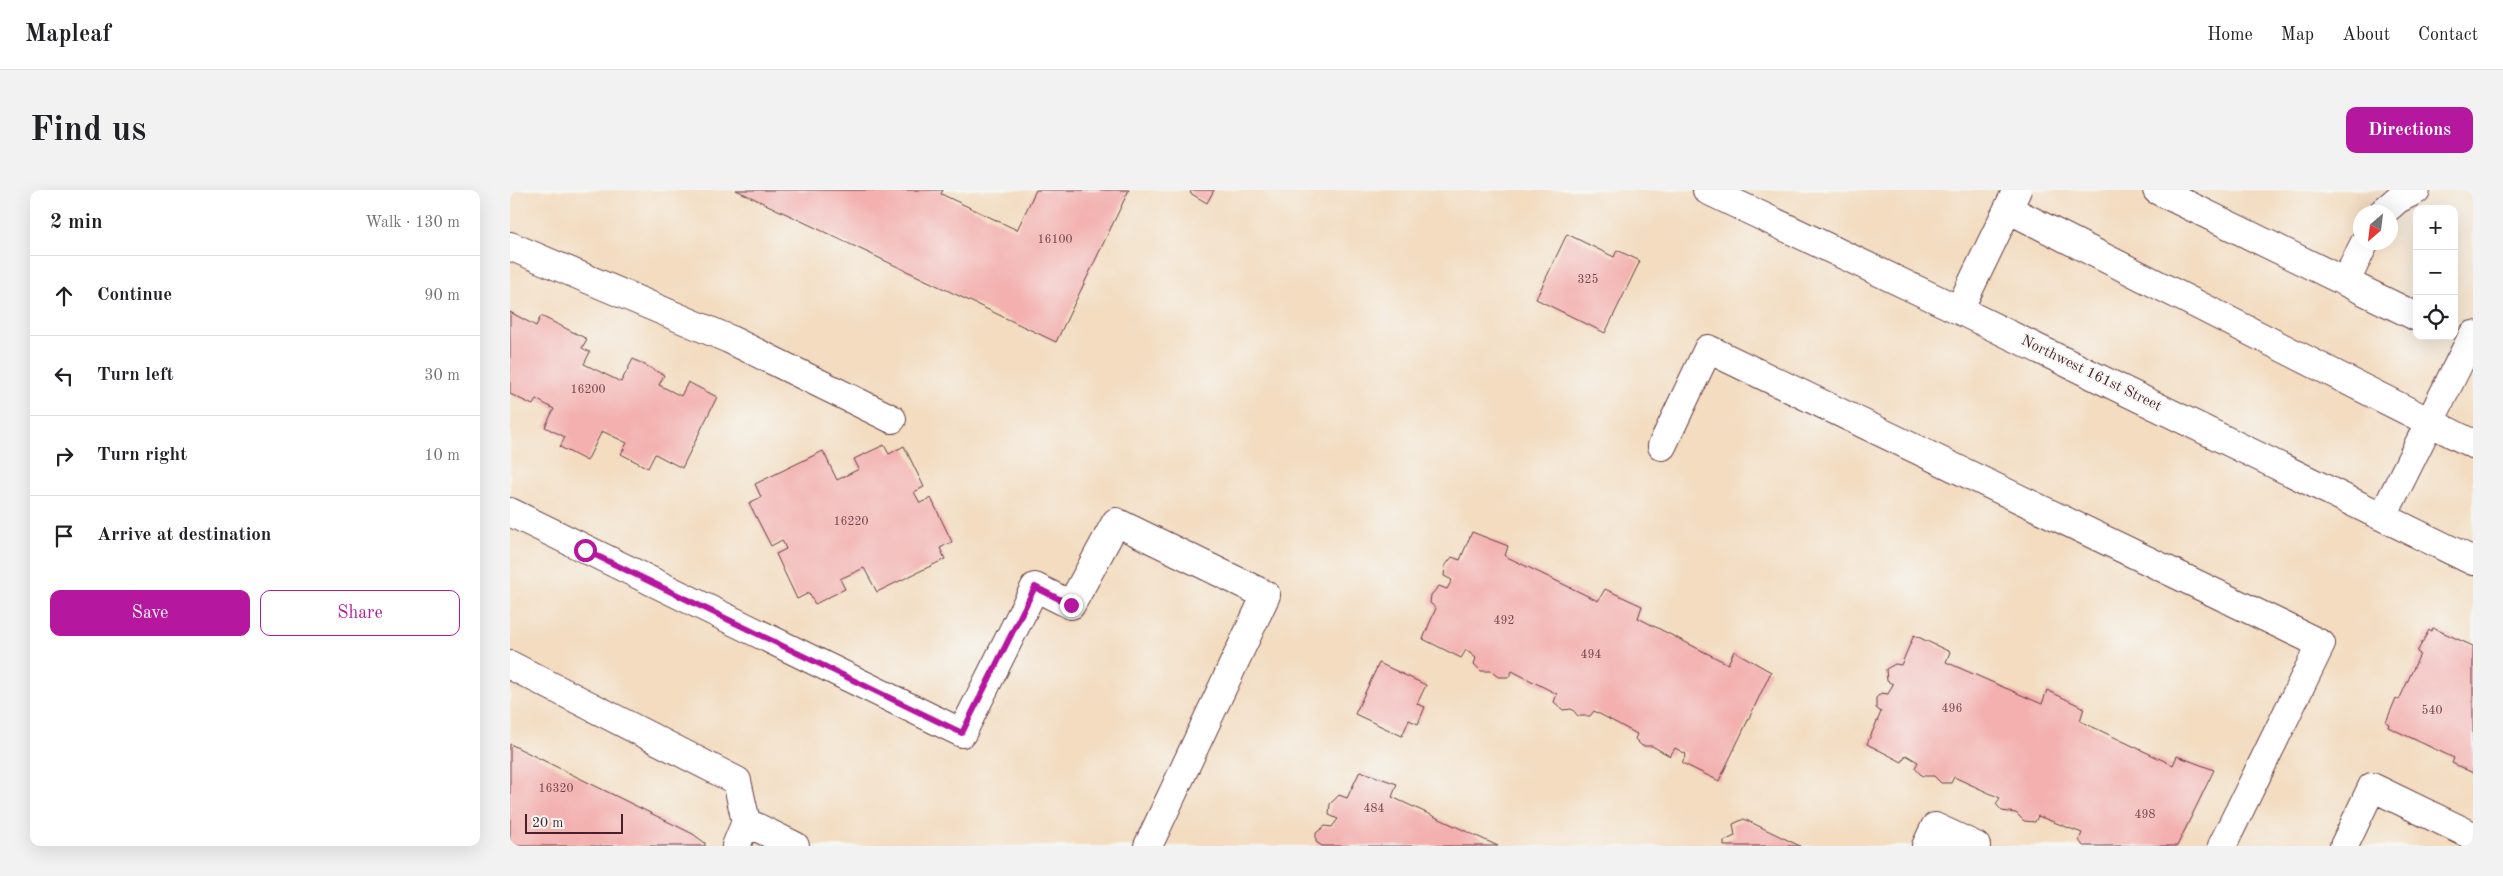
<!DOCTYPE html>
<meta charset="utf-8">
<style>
body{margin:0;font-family:"Old Standard TT",serif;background:#f2f2f2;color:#202124}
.controls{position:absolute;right:15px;top:15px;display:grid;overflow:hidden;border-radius:10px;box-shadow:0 5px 20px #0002}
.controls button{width:45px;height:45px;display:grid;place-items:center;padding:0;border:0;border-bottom:1px solid #e0e0e0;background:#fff;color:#202124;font:25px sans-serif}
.compass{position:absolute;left:1843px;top:15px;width:45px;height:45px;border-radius:50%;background:#fff;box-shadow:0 5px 20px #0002;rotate:208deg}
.scale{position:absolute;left:15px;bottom:12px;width:98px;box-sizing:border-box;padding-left:5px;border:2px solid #4a1f2b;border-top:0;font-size:14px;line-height:18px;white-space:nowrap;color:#4a1f2b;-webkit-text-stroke:4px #f6f6f2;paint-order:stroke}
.stop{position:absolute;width:15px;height:15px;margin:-11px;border:4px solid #b5179e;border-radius:50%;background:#fff}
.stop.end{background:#b5179e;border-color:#fff;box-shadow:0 1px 5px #0008}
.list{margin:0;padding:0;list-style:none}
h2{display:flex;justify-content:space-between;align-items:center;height:65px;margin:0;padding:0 20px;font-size:21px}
h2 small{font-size:16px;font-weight:400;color:#757577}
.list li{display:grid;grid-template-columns:32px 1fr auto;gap:15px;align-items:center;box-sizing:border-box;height:80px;padding:0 20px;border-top:1px solid #e0e0e0}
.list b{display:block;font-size:19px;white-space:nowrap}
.list em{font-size:16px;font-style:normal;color:#757577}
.actions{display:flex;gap:10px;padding:15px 20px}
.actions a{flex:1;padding:11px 0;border:1px solid #b5179e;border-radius:10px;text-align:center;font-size:18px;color:#b5179e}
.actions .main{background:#b5179e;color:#fff}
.icon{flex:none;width:28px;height:28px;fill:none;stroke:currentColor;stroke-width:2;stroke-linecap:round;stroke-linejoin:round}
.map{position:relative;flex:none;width:1963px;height:656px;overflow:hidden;border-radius:10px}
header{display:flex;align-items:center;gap:30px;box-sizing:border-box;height:70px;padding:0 25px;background:#fff;border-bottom:1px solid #e0e0e0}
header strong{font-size:24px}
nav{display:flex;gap:28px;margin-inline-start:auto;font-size:18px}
.intro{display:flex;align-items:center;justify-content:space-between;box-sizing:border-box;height:120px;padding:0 30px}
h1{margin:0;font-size:35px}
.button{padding:12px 22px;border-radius:10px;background:#b5179e;color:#fff;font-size:18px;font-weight:700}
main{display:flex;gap:30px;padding:0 30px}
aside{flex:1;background:#fff;border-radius:10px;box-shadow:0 5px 20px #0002}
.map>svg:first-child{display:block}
</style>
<header>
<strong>Mapleaf</strong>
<nav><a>Home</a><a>Map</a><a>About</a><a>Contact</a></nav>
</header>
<div class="intro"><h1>Find us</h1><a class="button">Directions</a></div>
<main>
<aside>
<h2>2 min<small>Walk · 130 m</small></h2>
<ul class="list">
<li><svg class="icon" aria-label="ahead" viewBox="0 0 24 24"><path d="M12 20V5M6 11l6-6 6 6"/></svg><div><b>Continue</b></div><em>90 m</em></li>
<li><svg class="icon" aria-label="left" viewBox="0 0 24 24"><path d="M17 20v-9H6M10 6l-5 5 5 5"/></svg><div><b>Turn left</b></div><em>30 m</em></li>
<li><svg class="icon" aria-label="right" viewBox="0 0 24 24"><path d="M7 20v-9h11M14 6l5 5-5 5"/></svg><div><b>Turn right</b></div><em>10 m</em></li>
<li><svg class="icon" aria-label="arrive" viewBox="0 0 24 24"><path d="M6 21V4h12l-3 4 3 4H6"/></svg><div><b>Arrive at destination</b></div></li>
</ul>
<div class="actions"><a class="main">Save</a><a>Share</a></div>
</aside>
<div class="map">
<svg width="1963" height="656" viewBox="0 0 1963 656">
<rect width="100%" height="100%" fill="#f6f6f2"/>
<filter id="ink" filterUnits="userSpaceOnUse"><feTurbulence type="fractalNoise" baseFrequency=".02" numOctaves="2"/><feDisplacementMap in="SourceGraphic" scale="10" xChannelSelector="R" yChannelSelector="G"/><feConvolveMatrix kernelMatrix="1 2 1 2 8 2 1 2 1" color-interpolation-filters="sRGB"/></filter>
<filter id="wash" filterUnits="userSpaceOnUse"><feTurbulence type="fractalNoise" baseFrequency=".0096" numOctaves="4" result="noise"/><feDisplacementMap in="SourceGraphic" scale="20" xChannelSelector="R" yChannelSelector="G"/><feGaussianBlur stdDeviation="1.12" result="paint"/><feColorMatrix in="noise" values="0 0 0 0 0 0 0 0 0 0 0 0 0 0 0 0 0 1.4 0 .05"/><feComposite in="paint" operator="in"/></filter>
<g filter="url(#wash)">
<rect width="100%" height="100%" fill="#f3dcc0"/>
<g id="blocks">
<path fill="#f3b0af" d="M226,0h207l-2,4 76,36 19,-40h93l-73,152z
M682,0h22l-7,13 -17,-10z
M1057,44l47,23 3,-7 23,11 -35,72 -69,-34z
M0,122l26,14 5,-10 46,23 -5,9 8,4 -6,12 37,18 12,-23 31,16 -5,10 22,11 7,-14 29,15 -35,71 -27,-14 -7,14 -27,-14 6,-11 -25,-12 -15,30 -27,-14 5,-10 -20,-10 9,-18 -18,-10 -3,6 -23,-11z
M374,255l5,9 15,-8 20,41 -10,5 6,11 11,-5 21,44 -12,6 5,11 -68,33 -13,-24 -24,11 5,10 -30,15 -6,-11 -12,6 -21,-45 10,-5 -4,-9 -11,6 -22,-43 12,-6 -6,-13 68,-33 14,29 22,-11 -5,-10z
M962,342l36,14 -3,10 93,45 7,-12 37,17 -4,12 90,46 6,-13 37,21 -52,109 -37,-18 4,-9 -11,-6 -5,8 -18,-10h-10l-7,-7 2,-5 -43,-23 -4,5h-12l-6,-7 -9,1 -9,-8 3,-8 -45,-23 -3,6h-11l-7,-6h-10l-7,-7 2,-6 -10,-8 -5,8 -38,-19 13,-31 -6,-5 1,-8 8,-9 8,3 5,-9 -8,-4 1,-10 7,-9 8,3z
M1923,438l40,18v127l-21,-10 2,-5 -66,-31 1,-3 -3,-2 10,-24 3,2 21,-46 -3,-2 12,-22 2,1z
M1404,445l36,17 -4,10 96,42 5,-14 37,18 -4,13 93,44 4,-9 37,14 -37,76h-94l-4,-6 3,-7 -44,-17 -3,6 -11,-1 -8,-8 -14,-2 -6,-7 4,-6 -46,-21 -3,6h-10l-7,-7h-12l-7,-8 3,-6 -12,-7 -4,7 -35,-18 14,-32 -5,-4v-10l5,-5 7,1 5,-10 -6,-3 -1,-12 9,-5 6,1z
M869,473l47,22 -9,19 8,3 -7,17 -9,-4 -7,16 -47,-22z
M0,554l183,90 12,9v3h-195z
M850,581l37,13 -5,13 106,49h-176l-6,-4v-9l9,-7 7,1 6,-8 -9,-4 1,-11 9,-9 8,3z
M1234,629l56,27h-76v-5l11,-5 -2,-12z"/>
</g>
</g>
<g filter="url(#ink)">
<use href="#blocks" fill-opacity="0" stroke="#633b41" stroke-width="1"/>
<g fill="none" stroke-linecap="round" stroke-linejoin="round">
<g stroke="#633b41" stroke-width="30">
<path id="minor" d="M1197,0l252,120 514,251
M1647,0l260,127
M1498,19l465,235
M1873,22l15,-13 18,-9
M0,56l219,93 163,80
M1836,91l19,-39
M1449,120l58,-120
M1152,256l46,-97 613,295 -99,202
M0,322l452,221 73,-146 36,18 45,-83 150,73 -118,251
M1873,326l90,-181
M0,475l227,116 9,41 49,24
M226,656l10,-24
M1416,656l9,-19 41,19
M1834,656l28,-59 101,49"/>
</g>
<use href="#minor" stroke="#fff" stroke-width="28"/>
</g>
</g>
<g fill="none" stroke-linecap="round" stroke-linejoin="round" filter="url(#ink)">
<path stroke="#b5179e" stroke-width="6" d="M75,360l377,183 73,-146 36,18"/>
</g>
<g text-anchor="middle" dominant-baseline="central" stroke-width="4" stroke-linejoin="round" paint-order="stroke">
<g font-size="12" fill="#74434c">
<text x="545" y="50">16100</text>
<text x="1078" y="90">325</text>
<text x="78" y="200">16200</text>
<text x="341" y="332">16220</text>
<text x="994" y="431">492</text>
<text x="1081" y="465">494</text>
<text x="1442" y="519">496</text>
<text x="1922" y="521">540</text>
<text x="46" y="599">16320</text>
<text x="864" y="619">484</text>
<text x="1635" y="625">498</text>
</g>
<g font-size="15" fill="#4a1f2b" stroke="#f6f6f2">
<text transform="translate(1581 184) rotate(26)">Northwest 161st Street</text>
</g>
</g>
</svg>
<div class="controls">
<button>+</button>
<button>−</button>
<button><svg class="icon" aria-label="locate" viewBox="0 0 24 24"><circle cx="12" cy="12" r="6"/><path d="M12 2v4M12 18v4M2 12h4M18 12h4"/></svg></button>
</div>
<svg class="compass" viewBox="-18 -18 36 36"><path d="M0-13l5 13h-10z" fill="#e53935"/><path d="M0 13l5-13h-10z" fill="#757577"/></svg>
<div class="scale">20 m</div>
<div class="stop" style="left:75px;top:360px"></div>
<div class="stop end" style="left:561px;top:415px"></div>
</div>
</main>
